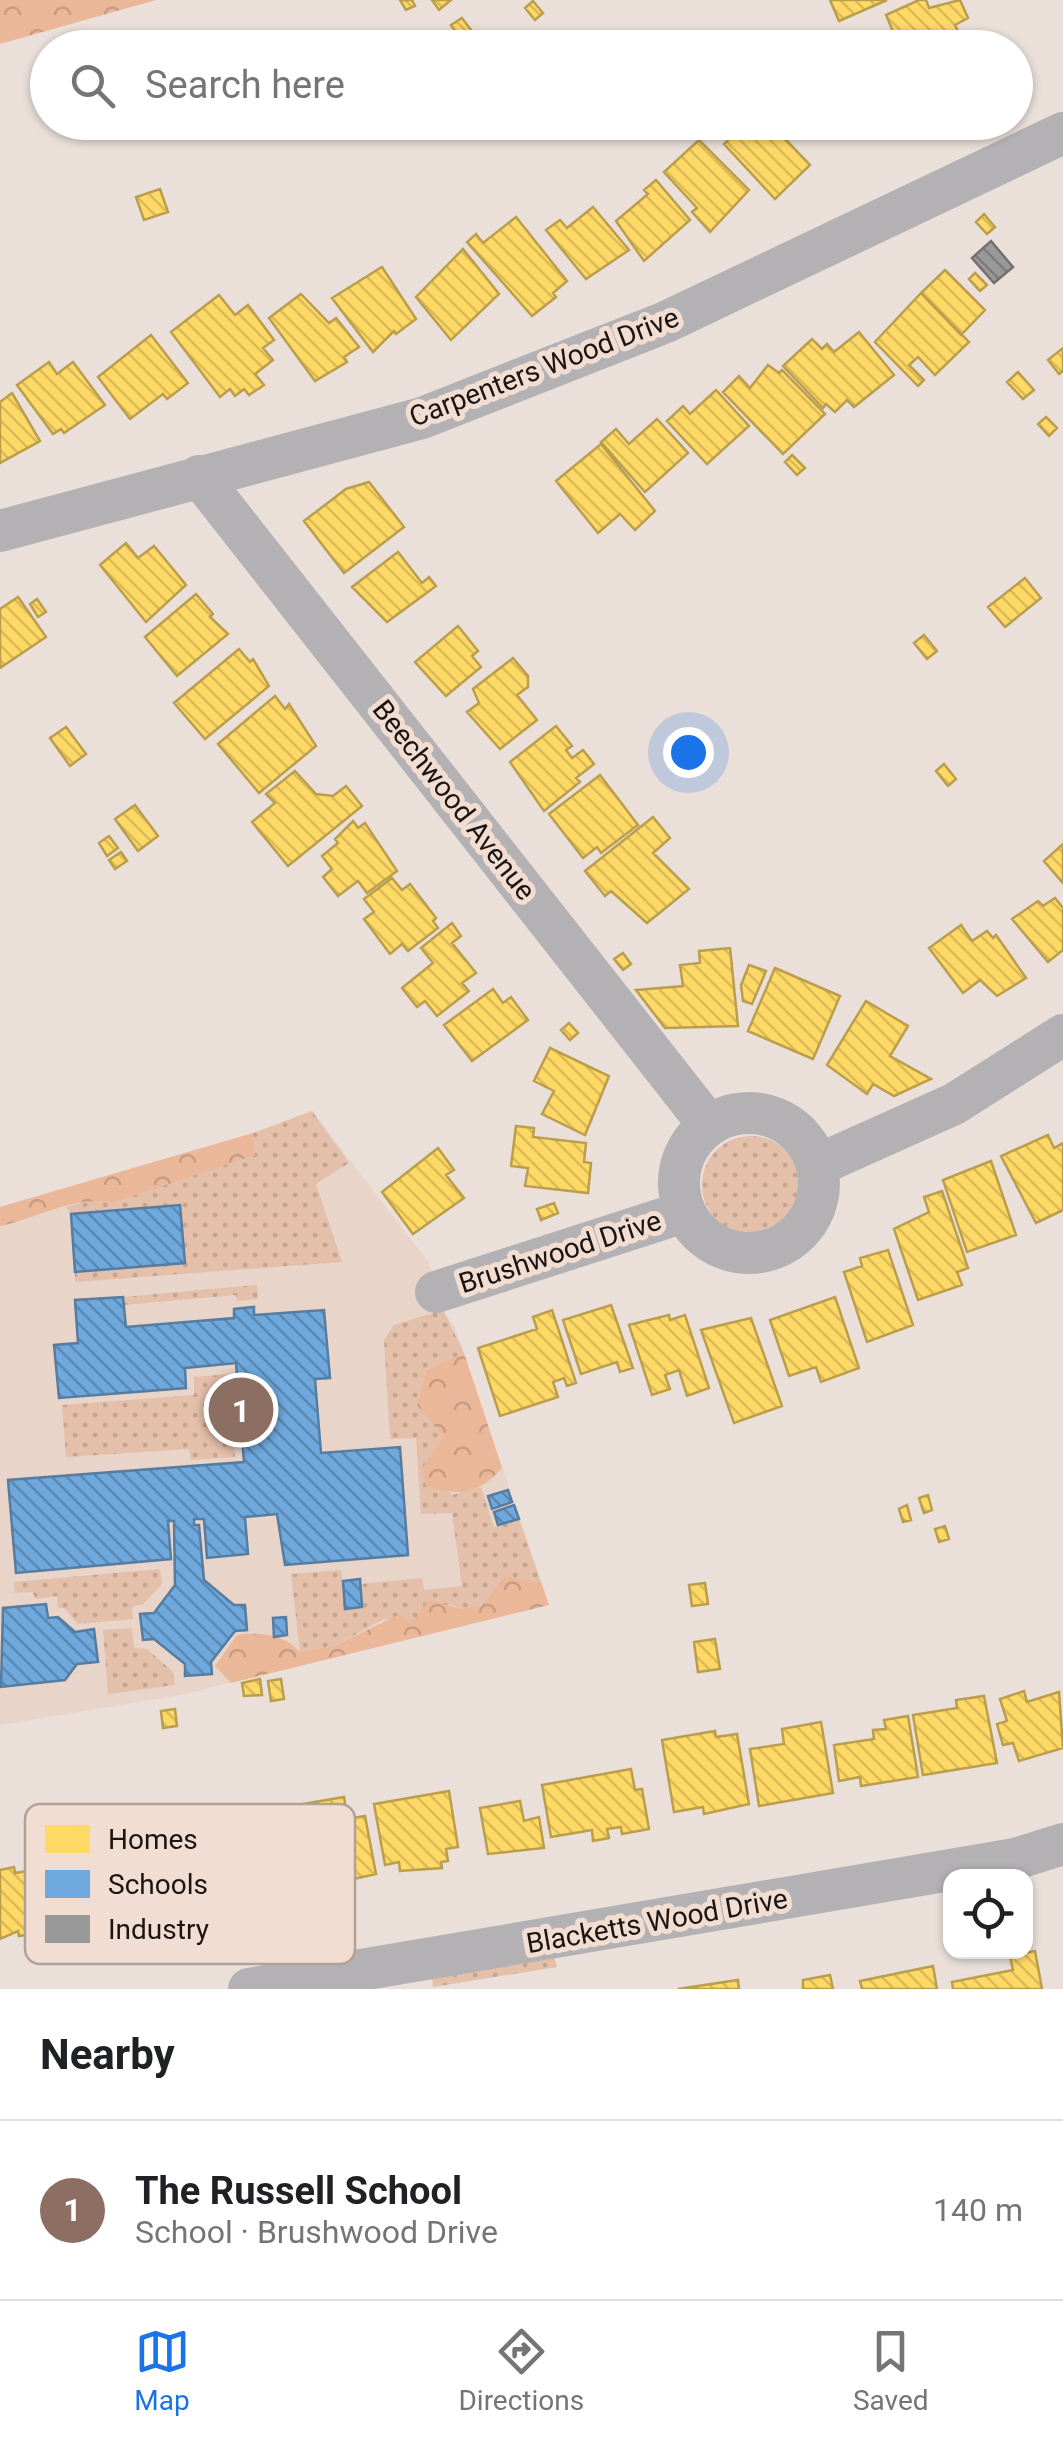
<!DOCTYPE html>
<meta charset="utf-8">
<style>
body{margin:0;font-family:Roboto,sans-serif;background:#f6f6f6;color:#202124}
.controls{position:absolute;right:30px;bottom:30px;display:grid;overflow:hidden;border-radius:20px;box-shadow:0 2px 8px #0004}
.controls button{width:90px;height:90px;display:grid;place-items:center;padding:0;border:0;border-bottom:2px solid #e0e0e0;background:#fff;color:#202124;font:50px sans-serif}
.you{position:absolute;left:688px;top:752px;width:35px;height:35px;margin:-25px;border:8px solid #fff;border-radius:50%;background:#1a73e8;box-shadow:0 0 0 15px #1a73e833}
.badge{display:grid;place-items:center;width:65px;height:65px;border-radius:50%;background:#1a73e8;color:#fff;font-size:32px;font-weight:700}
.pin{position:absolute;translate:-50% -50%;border:5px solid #fff;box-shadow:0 2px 10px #0006}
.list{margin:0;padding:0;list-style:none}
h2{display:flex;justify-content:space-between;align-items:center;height:130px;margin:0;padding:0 40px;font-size:42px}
h2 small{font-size:32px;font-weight:400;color:#757577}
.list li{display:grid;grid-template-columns:65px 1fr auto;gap:30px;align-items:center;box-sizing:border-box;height:180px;padding:0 40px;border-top:2px solid #e0e0e0}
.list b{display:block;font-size:38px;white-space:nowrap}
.list p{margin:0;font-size:32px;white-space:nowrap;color:#757577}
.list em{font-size:32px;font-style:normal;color:#757577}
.icon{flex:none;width:55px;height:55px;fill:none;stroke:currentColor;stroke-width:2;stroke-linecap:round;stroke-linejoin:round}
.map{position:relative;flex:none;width:1063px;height:1989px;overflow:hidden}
.search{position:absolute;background:#fff;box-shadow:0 2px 8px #0004;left:30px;right:30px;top:30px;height:110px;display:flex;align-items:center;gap:25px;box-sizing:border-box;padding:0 35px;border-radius:55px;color:#757577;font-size:38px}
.sheet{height:310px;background:#fff}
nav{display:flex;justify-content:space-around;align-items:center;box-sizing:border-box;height:140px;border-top:2px solid #e0e0e0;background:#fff;font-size:28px;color:#757577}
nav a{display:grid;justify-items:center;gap:5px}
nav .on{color:#1a73e8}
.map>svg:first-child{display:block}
</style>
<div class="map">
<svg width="1063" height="1989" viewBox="0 0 1063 1989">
<defs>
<pattern id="green-dots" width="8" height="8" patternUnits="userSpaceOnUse" patternTransform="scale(2.5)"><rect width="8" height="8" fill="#e4bfaa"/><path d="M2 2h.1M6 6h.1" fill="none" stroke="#c3a391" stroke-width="1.8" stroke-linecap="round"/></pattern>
<pattern id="forest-crowns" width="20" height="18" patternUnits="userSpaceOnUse" patternTransform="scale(2.5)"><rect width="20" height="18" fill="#eab798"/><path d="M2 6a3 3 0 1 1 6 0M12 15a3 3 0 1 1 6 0" fill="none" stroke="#c89c82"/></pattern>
<pattern id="homes-back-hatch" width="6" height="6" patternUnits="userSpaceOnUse" patternTransform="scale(2.5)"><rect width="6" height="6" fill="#ffd966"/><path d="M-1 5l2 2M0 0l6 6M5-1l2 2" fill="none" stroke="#dab957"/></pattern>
<pattern id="schools-back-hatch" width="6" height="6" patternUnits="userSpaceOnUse" patternTransform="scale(2.5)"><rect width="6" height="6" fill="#6fa8dc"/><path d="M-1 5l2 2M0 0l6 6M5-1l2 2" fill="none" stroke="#5a88b1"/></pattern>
<pattern id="industry-back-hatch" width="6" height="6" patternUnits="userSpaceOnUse" patternTransform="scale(2.5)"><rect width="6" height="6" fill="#999"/><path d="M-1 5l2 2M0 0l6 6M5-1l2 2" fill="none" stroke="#7c7c7b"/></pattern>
</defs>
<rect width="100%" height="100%" fill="#eadfd9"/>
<path fill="#e8d4c9" d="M312,1111l117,152 14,47 12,17 94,278 -369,90 -180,30v-518l253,-74z"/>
<path fill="url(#green-dots)" d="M312,1111l37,52 -33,21 26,78 -267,20v-10l110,-9 -5,-57 -109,8 -5,-7 189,-52 -2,-22z
M702 1185a49 49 0 1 1 98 0a49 49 0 1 1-98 0Z
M257,1285l1,14 -21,2 -1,-6 -112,10 -1,-8z
M443,1310l21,43 -37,17 16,66 -19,31 28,28 29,-8 13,40 25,-8 22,63 -37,-6 -19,29 -24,4 -11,-5 -38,20 -28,-5 -48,26 -36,7 -9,-78 50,-4 5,38 16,-1 -2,-23 62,-6 2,12 38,-4 -10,-73 -31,1 -5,-76 -26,1 -6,-99 10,-15z
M229,1374l6,83 -44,3 -2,-11 -123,8 -4,-52 132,-10v-18z
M160,1569l2,15 -19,20 -11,3 1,12 -55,5 -14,-16h-6l-1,-12 -21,3 -4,-7 -17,1 -1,-11z
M132,1628l2,20 13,1 26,23 2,13 -67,9 -5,-64z
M554,1957l3,10 -124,20 -1,-10z"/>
<path fill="url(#forest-crowns)" d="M0,0h156l-156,44z
M253,1133l2,22 -143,48c-34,-9 -76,16 -112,23v-19z
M464,1353l38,115c-22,26 -45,29 -76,18l-3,-19 20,-31 -26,-31 10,-35z
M504,1576l37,6 8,23 -318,78 -16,-17 22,-31c23,-3 47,-1 63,17l36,-7 64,-31 12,9 17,-23 32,9 23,-4z"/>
<path fill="url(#homes-back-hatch)" stroke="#bb9e4c" stroke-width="2.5" d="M400,0h12l3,6 -9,4z
M432,0h19l-12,10z
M830,0h57l-48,21z
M919,0h7l3,8 31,-8 8,18 -13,7 8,17 -12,6h-51l-14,-33z
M533,1l10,12 -8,7 -10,-12z
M462,18l9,12 -11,8 -9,-13z
M747,122h22l41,43 -35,34 -51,-55z
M945,122h37l-31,14z
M699,140l50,50 -39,42 -18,-20 5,-4 -33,-36z
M656,180l34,40 -46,41 -28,-40 32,-27 -4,-4z
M160,189l8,23 -24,8 -8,-23z
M593,207l36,43 -43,29 -40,-49 14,-10 7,8z
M984,214l11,13 -8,7 -11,-12z
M516,217l51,64 -14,12 3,4 -24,19 -65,-74 9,-8 7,9z
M463,249l36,45 -48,46 -35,-43z
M382,267l34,52 -20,15 -2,-3 -21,21 -41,-54z
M945,270l40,40 -24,25 -40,-42z
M975,273l12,12 -7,6 -11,-12z
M921,293l48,49 -34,33 -17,-18 -9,8 15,15 -6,6 -43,-44z
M301,294l28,29 7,-5 23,29 -15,10 3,5 -32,19 -46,-63z
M219,295l16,20 13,-10 26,35 -11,8 10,12 -18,14 9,11 -15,10 -5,-6 -9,7 -5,-7 -10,8 -49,-65z
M859,332l35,43 -40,32 -7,-7 -12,12 -9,-8 -3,4 -40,-42 29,-27 10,10 5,-5 7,8z
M151,335l37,48 -21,16 -4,-5 -33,25 -32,-42z
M1063,348v23l-4,3 -11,-14z
M49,362l8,12 16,-12 32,43 -41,28 -3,-4 -8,5 -36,-49z
M768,365l11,8 3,-3 43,44 -42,40 -60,-62 16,-16 11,12z
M1018,372l16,18 -11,9 -16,-17z
M716,390l33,36 -42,38 -40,-43 16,-15 7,8z
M12,393l28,48 -40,22v-61z
M1046,417l11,11 -8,8 -11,-12z
M657,419l31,34 -43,39 -44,-50 15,-13 13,15z
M601,444l54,67 -20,19 -15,-16 -22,19 -42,-52z
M792,455l13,13 -8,7 -12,-13z
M369,482l35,45 -60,46 -40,-52 42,-32z
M126,543l12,15 16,-12 32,39 -40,37 -46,-57z
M398,552l24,31 7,-6 7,9 -49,36 -35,-35z
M1025,578l16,20 -36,29 -17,-20z
M196,594l17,20 -3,3 18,17 -51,42 -32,-39z
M18,597l28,40 -46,31v-59z
M37,599l9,13 -8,5 -8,-13z
M458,626l20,25 -6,5 9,11 -35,29 -31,-34z
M924,635l13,16 -10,8 -13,-16z
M239,649l11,13 3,-3 16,27 -64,53 -31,-36z
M513,658l15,18v11l-11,8 20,25 -37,29 -33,-37 12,-9 -6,-14z
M275,696l10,13 4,-5 27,42 -57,47 -41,-49z
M556,726l16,20 -6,4 6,8 11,-8 11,14 -18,14 4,4 -36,29 -34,-49z
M66,727l20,27 -16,12 -20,-28z
M944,764l12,15 -8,7 -12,-15z
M295,771l21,23 17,2 13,-10 16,20 -74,60 -36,-44 23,-19 -9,-9z
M600,775l38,50 -37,28 -4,-6 -14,11 -34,-44z
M135,805l23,31 -20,15 -23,-32z
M653,817l17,21 -17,15 36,36 -42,34 -36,-32 -6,5 -20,-25z
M353,821l5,7 7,-5 32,48 -30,22 -9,-12 -20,15 -15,-19 9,-8 -10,-13 16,-13 -3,-4z
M109,836l9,12 -11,8 -8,-13z
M1063,844v39l-19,-22z
M121,852l6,9 -12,8 -6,-9z
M392,878l10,12 8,-6 26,34 -3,3 5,7 -30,23 -6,-7 -12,10 -26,-35 10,-7 -10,-13z
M1055,898l8,10v42l-15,12 -36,-43 26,-18 5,5z
M452,923l9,13 -9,7 24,30 -14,10 7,8 -32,25 -12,-15 -8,6 -15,-19 31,-25 -12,-15z
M961,925l11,16 15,-10 6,7 3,-3 30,43 -29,18 -17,-16 -17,13 -34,-45z
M730,948l8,78 -73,2 -29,-38 47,-4 -3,-21 20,-2 -1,-12z
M623,953l8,11 -8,6 -9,-11z
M749,965l17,6 -14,33 -9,-3 -2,-16z
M775,968l65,28 -27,63 -65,-28z
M493,989l10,14 8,-6 17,23 -56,41 -28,-36z
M866,1001l42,25 -18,30 41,23 -37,17 -21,-12 -6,10 -40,-29z
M569,1023l9,10 -8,7 -9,-10z
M550,1048l59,28 -24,59 -43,-21 12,-23 -20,-10z
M516,1126l18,2 -1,9 53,6 -2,19 7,1 -3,30 -63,-7 3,-18 -17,-2z
M1048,1135l6,13 9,-5v67l-27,13 -35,-67z
M438,1148l16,22 -8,5 18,23 -51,36 -31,-42z
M991,1161l25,74 -49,17 -24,-72z
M942,1191l26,77 -11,4 5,13 -44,15 -24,-71 35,-17 -5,-15z
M554,1203l4,10 -17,7 -4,-11z
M888,1250l25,75 -46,17 -23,-70 18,-6 -2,-8z
M835,1297l24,71 -38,14 -5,-15 -27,9 -19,-56z
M611,1305l22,63 -13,4 -3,-10 -36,12 -18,-54z
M552,1310l24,73 -9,3 -3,-8 -11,4 5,15 -58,19 -22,-68 59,-19 -4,-12z
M669,1315l1,5 15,-5 24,73 -22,8 -8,-26 -14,5 5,14 -18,6 -23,-70z
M751,1318l31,88 -48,17 -33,-93z
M928,1495l4,15 -8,3 -5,-15z
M907,1505l4,15 -8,2 -4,-13z
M945,1526l4,13 -10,3 -4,-13z
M705,1583l3,21 -16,2 -3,-21z
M715,1639l5,30 -22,3 -4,-30z
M260,1679l2,16 -18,1 -2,-13z
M281,1679l3,20 -13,2 -3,-20z
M1024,1691l3,11 32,-10 4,56 -44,13 -6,-18 -10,2 -6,-21 10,-3 -7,-22z
M984,1696l13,67 -74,12 -10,-60 44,-7 -1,-8z
M175,1709l2,17 -14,2 -2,-17z
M908,1716l10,61 -57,9 -1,-9 -21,4 -5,-36 40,-6 -1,-9 13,-1 -2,-9z
M821,1722l12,71 -74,13 -9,-57 34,-5 -2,-15z
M715,1731l1,6 21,-3 12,70 -45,10 -1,-7 -29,5 -12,-72z
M631,1769l4,21 7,-1 7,40 -27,5 -1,-7 -14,2 2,9 -16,3 -1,-11 -41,7 -9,-52z
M449,1791l9,56 -12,2 2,12 -7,1 1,6 -42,3 -1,-9 -14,3 -11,-61z
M344,1797l4,22 17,-3 11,58 -36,8v4l-37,2 -12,-82z
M520,1801l4,20 15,-4 5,31 -56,6 -8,-46z
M14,1867l1,6 20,-3 10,62 -26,4 -1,-5 -18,8v-69z
M1035,1951l7,38h-89l-1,-7 61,-12 -3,-14z
M933,1966l4,23h-75l-2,-8z
M830,1975l3,14h-30v-9z
M738,1980l1,9h-61z"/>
<path fill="url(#schools-back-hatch)" stroke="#567c9f" stroke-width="2.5" d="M180,1205l5,58 -110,9 -4,-58z
M123,1297l3,30 108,-9v-9l20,-2v8l70,-5 6,68 -15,1 6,74 79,-6 8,108 -123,10 -8,-51 -32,3 3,37 -41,4 -3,-39h-10v6h5l5,55 30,25h11l2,25 -12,1 -24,31 1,12 -27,2v-12l-31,-25 -11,1 -3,-26 14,-1 21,-28 -1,-64h-6l3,38 -155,14 -8,-93 236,-18 -8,-99 -51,5 1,20 -127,10 -5,-53 24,-2 -3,-43z
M508,1490l4,12 -20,7 -4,-13z
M514,1505l5,14 -21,6 -4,-13z
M360,1579l2,28 -17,2 -2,-28z
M46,1604l2,14 10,-1 17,15 19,-3 4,33 -21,2 -12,16 -64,7 2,-79z
M286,1617l1,18 -13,2 -1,-19z"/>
<path fill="url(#industry-back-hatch)" stroke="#737170" stroke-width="2.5" d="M991,241l22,26 -19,16 -22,-25z"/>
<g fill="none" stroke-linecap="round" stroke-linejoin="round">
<path stroke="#b3b1b3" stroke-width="42" d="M199,476l509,648
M0,531l422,-113 244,-96 397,-189
M679 1183a70 70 0 1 1 140 0a70 70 0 1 1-140 0Z
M818,1165l136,-61 109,-69
M436,1292l248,-80
M249,1989l766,-130 48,-15"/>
</g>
<g text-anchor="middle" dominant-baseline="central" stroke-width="10" stroke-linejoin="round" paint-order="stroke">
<g font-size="28" fill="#1b1410" stroke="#f1ddd2">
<text transform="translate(544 367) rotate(-21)">Carpenters Wood Drive</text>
<text transform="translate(454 800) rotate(52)">Beechwood Avenue</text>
<text transform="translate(560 1252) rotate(-18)">Brushwood Drive</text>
<text transform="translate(657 1921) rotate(-10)">Blacketts Wood Drive</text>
</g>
</g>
<rect x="25" y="1804" width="330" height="160" rx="15" fill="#f1ddd2" stroke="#b1a198" stroke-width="2.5"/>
<rect x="45" y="1825" width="45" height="28" fill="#ffd966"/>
<rect x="45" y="1870" width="45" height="28" fill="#6fa8dc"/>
<rect x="45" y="1915" width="45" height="28" fill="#999"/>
<g font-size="28" fill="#1b1410">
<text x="108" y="1849">Homes</text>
<text x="108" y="1894">Schools</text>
<text x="108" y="1939">Industry</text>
</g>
</svg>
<div class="controls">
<button><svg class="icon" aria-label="locate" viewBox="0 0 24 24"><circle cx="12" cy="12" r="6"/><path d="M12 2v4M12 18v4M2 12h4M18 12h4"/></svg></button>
</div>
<div class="you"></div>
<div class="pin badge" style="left:241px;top:1410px;background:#8d6e63">1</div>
<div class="search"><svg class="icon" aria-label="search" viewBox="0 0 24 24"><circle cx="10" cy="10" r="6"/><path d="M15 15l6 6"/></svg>Search here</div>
</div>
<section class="sheet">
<h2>Nearby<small></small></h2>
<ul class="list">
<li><span class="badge" style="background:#8d6e63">1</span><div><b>The Russell School</b><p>School · Brushwood Drive</p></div><em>140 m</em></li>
</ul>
</section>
<nav>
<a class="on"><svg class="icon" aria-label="map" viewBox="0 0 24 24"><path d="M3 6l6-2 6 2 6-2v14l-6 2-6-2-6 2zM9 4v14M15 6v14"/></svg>Map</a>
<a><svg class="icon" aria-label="directions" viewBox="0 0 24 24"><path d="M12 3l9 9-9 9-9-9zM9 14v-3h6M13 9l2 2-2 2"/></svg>Directions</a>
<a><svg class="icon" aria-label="saved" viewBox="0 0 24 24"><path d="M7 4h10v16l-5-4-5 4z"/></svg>Saved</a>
</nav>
